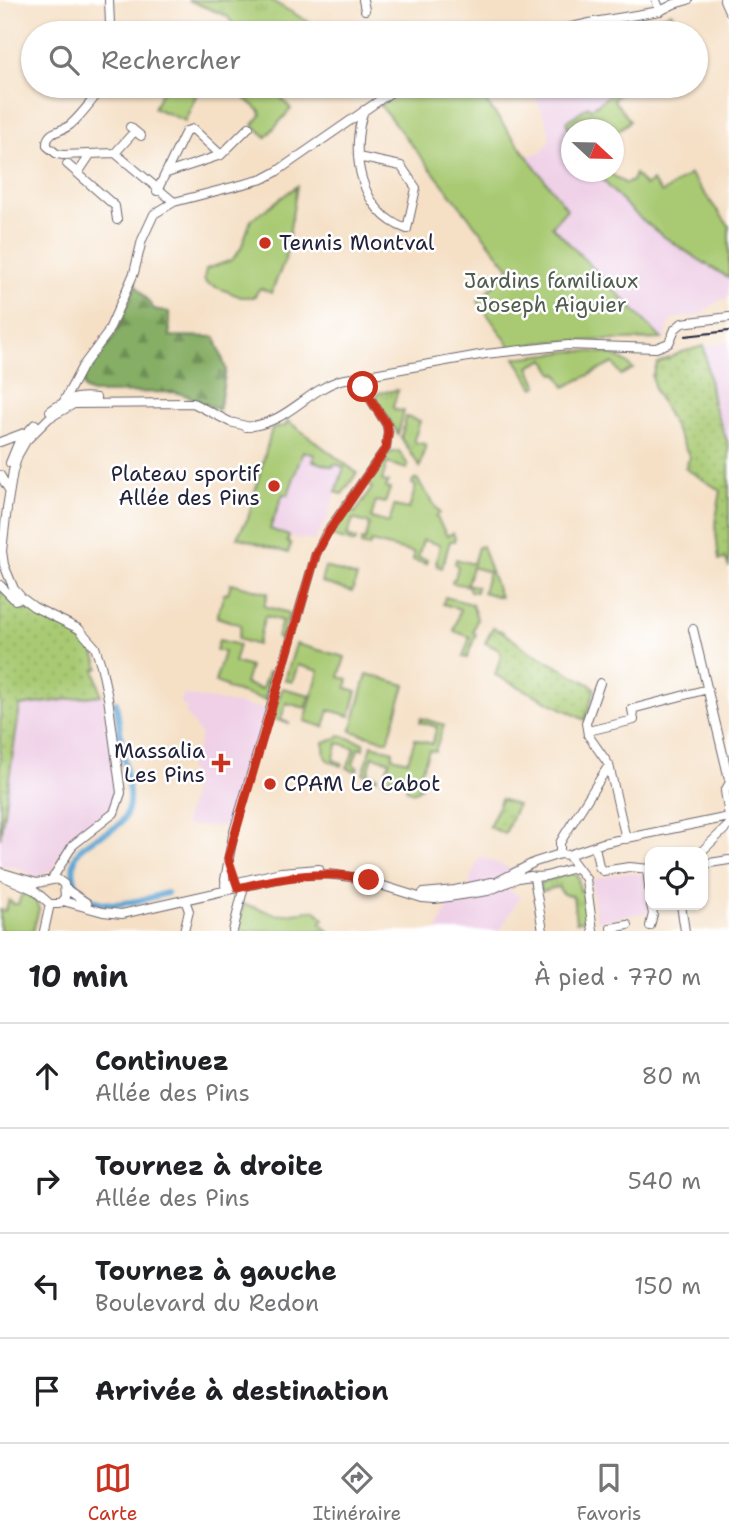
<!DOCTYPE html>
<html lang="fr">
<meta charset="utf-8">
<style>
body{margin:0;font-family:"Shantell Sans",sans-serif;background:#f2f2f2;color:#202124}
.controls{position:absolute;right:21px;bottom:21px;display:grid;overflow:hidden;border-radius:14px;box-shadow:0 2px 5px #0004}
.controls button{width:63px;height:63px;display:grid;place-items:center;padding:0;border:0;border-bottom:2px solid #e0e0e0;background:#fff;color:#202124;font:35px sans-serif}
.compass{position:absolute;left:561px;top:119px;width:63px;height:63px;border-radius:50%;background:#fff;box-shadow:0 2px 5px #0004;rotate:112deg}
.stop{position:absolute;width:21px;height:21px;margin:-16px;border:5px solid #c8321e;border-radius:50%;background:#fff}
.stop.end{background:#c8321e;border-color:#fff;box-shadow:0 2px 7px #0008}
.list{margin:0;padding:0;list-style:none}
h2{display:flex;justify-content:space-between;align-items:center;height:91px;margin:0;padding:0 28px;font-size:30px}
h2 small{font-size:23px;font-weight:400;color:#757577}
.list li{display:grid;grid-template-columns:46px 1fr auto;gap:21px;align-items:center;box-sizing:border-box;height:105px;padding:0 28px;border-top:2px solid #e0e0e0}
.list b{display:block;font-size:26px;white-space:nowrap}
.list p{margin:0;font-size:23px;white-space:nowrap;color:#757577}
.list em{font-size:23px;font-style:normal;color:#757577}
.icon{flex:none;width:38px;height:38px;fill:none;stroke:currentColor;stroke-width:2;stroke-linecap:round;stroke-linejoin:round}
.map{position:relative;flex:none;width:729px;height:931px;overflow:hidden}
.search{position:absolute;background:#fff;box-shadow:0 2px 5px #0004;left:21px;right:21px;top:21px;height:77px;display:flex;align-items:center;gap:18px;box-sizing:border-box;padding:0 24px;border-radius:38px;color:#757577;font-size:26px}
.sheet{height:511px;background:#fff}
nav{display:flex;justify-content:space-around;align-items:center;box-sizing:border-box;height:98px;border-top:2px solid #e0e0e0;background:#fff;font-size:19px;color:#757577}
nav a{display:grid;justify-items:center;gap:4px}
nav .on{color:#c8321e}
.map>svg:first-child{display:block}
</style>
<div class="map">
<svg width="729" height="931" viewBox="0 0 729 931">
<defs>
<pattern id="grass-tufts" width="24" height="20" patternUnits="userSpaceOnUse" patternTransform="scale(1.75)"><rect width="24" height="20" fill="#a9ca73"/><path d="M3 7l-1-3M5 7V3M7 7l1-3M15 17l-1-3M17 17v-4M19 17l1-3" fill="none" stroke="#91ad64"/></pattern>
<pattern id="forest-firs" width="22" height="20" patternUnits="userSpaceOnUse" patternTransform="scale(1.75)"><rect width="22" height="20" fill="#86ae65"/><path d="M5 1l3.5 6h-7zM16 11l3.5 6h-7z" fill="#6d8d54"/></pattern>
<pattern id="park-dots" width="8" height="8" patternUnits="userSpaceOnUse" patternTransform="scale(1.75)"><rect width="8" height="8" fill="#a9ca73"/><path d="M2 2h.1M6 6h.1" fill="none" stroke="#91ad64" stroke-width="1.8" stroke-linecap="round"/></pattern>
</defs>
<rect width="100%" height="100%" fill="#fff"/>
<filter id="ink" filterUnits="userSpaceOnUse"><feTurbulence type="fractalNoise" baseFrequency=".0143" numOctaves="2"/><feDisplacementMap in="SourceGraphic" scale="14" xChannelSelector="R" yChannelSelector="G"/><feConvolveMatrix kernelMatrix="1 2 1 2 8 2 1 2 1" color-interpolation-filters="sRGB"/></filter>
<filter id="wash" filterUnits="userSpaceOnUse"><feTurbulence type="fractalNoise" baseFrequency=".00686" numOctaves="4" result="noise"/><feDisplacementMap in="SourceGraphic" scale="28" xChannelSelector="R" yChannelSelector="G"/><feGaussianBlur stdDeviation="1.57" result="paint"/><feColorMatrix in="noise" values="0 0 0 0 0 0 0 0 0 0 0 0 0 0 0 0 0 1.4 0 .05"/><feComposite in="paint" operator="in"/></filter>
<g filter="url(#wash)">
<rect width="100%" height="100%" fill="#f5e0c6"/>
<path fill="#efd0e7" d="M531,86h99l-7,5 -4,-4 -29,22 -2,-3 -22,16 5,10 1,40h25l15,19 38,37 79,50v16l-4,6h-5l-20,15 -27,4 -4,5 -3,13 -4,2 -110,-113 -25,-70 15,-4 7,-11v-9l-3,-11z
M729,342v104l-16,-42 -9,-58z
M319,443l38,30 -15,21 -6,-2 -10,29 -12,20 -11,-3 -1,2 -32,-11 13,-36 5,1 15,-43z
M102,694l15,99 -5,19 -51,37 -7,20 -17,8 -20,-9 -17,-3v-26l20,-133z
M183,695l83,14 -34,117h-48l7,-27 1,-19 -4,-14 6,-6 7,-25 -16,-23 2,-5 -7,-4z
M480,856l31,13 -4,20 13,7 -20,35h-63l11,-26 22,-3v-22z
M621,873l22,1 6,38 -52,9 -6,-41z"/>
<path fill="url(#grass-tufts)" stroke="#667657" stroke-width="2" d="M188,0h82l58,33h-57l-20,-9 -11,9 -13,-17z
M398,390l-5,17 2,3 9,1 -6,23 -22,-35 2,-6z
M406,417l14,4 -6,19 3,3 9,1 -6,23 -19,-29z
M571,873l7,3 2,15 4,-1 4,29 -12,3 -3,-26 -10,-2 -5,-7 -19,5 2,-10z"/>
<path fill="url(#forest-firs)" stroke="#546850" stroke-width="2" d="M136,285l18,24 15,3 1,24 45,1 11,32 -7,41 -31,-14 -14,-4 -82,1 -7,-3c-8,-22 18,-36 28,-52 10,-16 15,-36 23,-53z"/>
<path fill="url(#park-dots)" stroke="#667657" stroke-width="2" d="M704,346l9,58 16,42v122l-3,-9 -7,1 -4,-36 6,-33 -36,-23 5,-11 -35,-66 -3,-15 6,-13 24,-11z
M0,589l24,19 48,19 21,23 6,18 -4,2 6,25 -81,11 -20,133z
M493,627l6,4 1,-1 26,19 65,36 4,4 -10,31 -90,-45 6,-20 -3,-6 -13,-6z
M501,799l16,6 -12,29 -16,-7z"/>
<path fill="#a9ca73" stroke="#667657" stroke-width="2" d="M671,12l12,21h-77l-2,-2 9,-7 51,-8z
M164,86h22l12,5 -13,30 -31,-13z
M235,86h46l-5,6 15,17 -25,28 -13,-12 8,-10 -1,-4 -27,-23z
M409,86h65l93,123 -15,17 110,113 -118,3 -32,7 -34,-48 32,-32 -130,-164z
M620,87l3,4 -10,8 17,22 -16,13v-4h-42l-1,2 -5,-10 22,-16 3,3z
M597,172h11l18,12 6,-3 3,-7 10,12 7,-5 10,12 28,-19 39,52v52c-50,-30 -97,-58 -132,-106z
M297,186l-12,74 -14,33 -11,-5 -6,9h-13l-35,-14 -2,-4 2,-10 26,-9 9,-12 10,-28z
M573,351c23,1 43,-1 60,18l-12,6 -8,-12 -48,24 -8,-14 -3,1 -9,-15 -16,8 9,19 -4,2 -19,-30z
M288,421l69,52 -15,21 -6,-2 8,-25 -10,-3 -1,3 -20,-6 2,-6 -12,-4 -15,44 -5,-1 -13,35 19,7 -2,6 4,2 -3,9 -51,-16 11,-19 24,-90 13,-2z
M399,451l9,14 -1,4 -20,-6 -5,18 6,1 -2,6 4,1 -5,14 -9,-2 -5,17 18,5 5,-17 15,3 7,-23 -4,-2 1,-4 4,-1 23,34 -4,3 11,20 6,-3 2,5 -1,3h-4l-8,27 -5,-2 1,-3h-2l4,-18 -17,-5 -5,17 9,3 -1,4 -13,-4 1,-7 -43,-11 -2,5 -8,-2 1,-5 3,1 5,-17 -17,-5 -6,17 9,3 -1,4 -24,-7 19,-26 5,3 17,-25 -5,-4 22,-31z
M482,546l18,51 -17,-5 6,-20 -17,-5 -5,17 10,3 -1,5 -6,-1 -2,-5 -16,-3 1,-4h2l3,-13 -3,-2 1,-5 17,5 5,-17z
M325,567l32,10 -5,15 -31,-10z
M231,583l37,10 -4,13 25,7 -7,27 -5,-2 5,-17 -17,-5 -8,29 -19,-6 3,-14 -24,-8 7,-23 4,-1z
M445,597l27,7 5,15 -4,13 3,2 -9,24 -4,-1 7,-20 -16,-6 6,-22 -17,-5z
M219,640l20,5 -5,17 16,5 -5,17 17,5 6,-17 4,2 -7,23 4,4 -42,-12 -1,-3 -11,-4 9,-30 -8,-2z
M296,644l49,13 -6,20 9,2 -2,9 11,3 -7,25 -21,-6 -5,17 -19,-6 14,-50 -21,-6 -6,17 -7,-2z
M367,674l38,11 -17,56 -37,-10z
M282,688l28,7 -4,13 -20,-5 -5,16 9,5 -16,-5z
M421,718l23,7 -9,26 -6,-1 -12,33 4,4 -7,5 -8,-3 2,-7 -17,-5 -3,6 -6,-2 8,-20 -17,-5 -5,17 9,3v3l-14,-5 9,-29 21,6 -1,6 16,4 7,-22 17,5 5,-17 -17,-5z
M339,735l25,8 -1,6 -4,-2 -6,17 5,4 -2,3 -9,-3 8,-20 -17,-5 -5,17 9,3 -1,3c-17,-6 -17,-6 -17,-24l13,-4z
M26,892l7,3 6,14 -6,22h-33v-21l5,1 4,-11 4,4h5l3,-8z
M244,904l35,11 36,-5 9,9 -4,4 9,8h-92z"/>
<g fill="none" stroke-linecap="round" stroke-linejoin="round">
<path stroke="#5ba5d3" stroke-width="6" d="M116,702l13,91c3,45 -36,35 -52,61 -5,10 -5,22 0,31 19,32 63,15 90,8"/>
</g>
</g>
<g filter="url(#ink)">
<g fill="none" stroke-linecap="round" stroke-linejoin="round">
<g stroke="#6c646c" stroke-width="10">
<path id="minor" d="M109,0l1,24
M363,0l2,10
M656,0l4,11
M724,0l5,11
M545,33l49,-11 66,-11 14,-7 14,-4
M104,86c-11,12 -21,28 -34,39 -10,8 -24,5 -23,21l10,8 6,1 52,-2 59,49
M130,127l11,9
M115,153l19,-21
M358,157l43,9 15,22 -9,41c-47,-16 -58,-76 -43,-119
M67,164l48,42 2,14
M78,173l12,-18
M167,173l54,-18 28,-28
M157,191l29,-60 7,-2 28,26
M64,401l18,-34 25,-33 27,-61 8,-33 12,-26 20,-12 89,-23 13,-7 124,-86
M50,411c15,-11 27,-16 46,-13
M246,427c42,-4 57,-34 94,-47l145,-26 83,-9 88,3 13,-5 6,-14 7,-6 47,-6
M0,442l24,-9
M10,463l9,-22 16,-17
M0,475l9,15
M0,585l15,15 7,-2
M693,629l36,150
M600,683l-14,40 2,12 21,30 17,74
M588,731l46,-11 -2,-11 76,-20
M729,784l-4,7 4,25
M595,846l4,21 4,4 26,-4 21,2
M701,852l28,-27
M560,854v-11l4,-7 45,-71
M568,855l18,24 7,52
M703,864l26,-4
M647,869l3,27
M0,872l37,11 20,-4 7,5 1,13 -6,7h-9l-16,-14 -34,-15
M531,876c14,4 32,-7 46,-8
M534,878l9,53
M52,879l21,-34 41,-32 7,-20 -13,-95 -7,-33 -6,-18 -16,-18 -45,-22 -12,-9 -8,-9 -10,-24 -2,-14 5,-43 6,-37 5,-16 8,-14 23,-23 25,-14 119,-1 37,19 20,5
M225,885l56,-13 38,-3
M489,886l46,-24 25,-8 8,1 35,-12 126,-26
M66,889l21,14
M227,890l-2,-10 8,-45 83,-281 10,-20 60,-86 2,-16 -1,-7 -24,-38 -4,-11
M423,893l32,-3 37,-8
M63,901l40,11 19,2 163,-37 19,-2 24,-1 30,4 64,20 13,1 53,-8 30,-13 13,-2
M681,905l4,26
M650,926l3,-12 -2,-9
M44,931l6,-27
M184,931l5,-20 -4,-11
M233,931l11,-45
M612,931l-1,-3 17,-3"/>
</g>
<use href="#minor" stroke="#fff" stroke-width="8"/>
<path stroke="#22223b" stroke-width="2" d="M685,336l44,-5"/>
</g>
</g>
<g fill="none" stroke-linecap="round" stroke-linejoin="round" filter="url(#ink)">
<path stroke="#c8321e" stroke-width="9" d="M363,387l24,38 1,7 -2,16 -59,86 -11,20 -88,304 10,30c44,-11 87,-19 131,-8"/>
</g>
<g fill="#c8321e" stroke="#fff" stroke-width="2.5">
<circle cx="265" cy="243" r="7"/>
<circle cx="274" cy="486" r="7"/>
<path d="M217.5 752.5h7v7h7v7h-7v7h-7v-7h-7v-7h7z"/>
<circle cx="270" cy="784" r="7"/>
</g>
<g text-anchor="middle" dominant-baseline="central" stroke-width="5" stroke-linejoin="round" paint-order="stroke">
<g font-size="21" fill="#22223b" stroke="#fff" text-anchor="start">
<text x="279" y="243">Tennis Montval</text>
<text x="260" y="474" text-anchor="end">Plateau sportif<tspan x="260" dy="24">Allée des Pins</tspan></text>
<text x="205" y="751" text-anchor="end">Massalia<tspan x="205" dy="24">Les Pins</tspan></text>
<text x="284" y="784">CPAM Le Cabot</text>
</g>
<g font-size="21" fill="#515d4f" stroke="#fff">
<text x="551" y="281">Jardins familiaux<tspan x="551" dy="24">Joseph Aiguier</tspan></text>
</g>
</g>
</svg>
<div class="controls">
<button><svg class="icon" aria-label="locate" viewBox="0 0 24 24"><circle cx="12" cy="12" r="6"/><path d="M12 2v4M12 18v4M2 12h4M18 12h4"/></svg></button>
</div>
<svg class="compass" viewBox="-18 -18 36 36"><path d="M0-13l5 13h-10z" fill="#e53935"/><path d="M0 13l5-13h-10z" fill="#757577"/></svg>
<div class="stop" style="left:363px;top:387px"></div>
<div class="stop end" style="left:369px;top:880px"></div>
<div class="search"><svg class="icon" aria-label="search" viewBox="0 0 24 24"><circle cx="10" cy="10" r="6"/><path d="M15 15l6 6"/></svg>Rechercher</div>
</div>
<section class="sheet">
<h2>10 min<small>À pied · 770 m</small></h2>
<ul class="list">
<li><svg class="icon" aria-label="ahead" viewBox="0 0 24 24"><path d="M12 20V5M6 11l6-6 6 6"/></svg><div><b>Continuez</b><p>Allée des Pins</p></div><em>80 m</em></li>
<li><svg class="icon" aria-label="right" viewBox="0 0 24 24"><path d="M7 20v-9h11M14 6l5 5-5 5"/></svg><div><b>Tournez à droite</b><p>Allée des Pins</p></div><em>540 m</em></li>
<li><svg class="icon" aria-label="left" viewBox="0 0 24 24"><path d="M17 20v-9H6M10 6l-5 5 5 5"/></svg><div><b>Tournez à gauche</b><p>Boulevard du Redon</p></div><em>150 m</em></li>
<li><svg class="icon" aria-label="arrive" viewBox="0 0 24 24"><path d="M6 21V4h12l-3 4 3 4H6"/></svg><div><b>Arrivée à destination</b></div></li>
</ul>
</section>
<nav>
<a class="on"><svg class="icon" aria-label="map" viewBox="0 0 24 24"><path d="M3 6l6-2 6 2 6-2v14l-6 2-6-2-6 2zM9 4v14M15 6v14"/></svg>Carte</a>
<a><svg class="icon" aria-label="directions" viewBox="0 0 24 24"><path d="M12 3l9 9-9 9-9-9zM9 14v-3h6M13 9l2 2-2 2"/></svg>Itinéraire</a>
<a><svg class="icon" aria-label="saved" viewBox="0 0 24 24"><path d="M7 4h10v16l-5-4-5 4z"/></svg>Favoris</a>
</nav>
